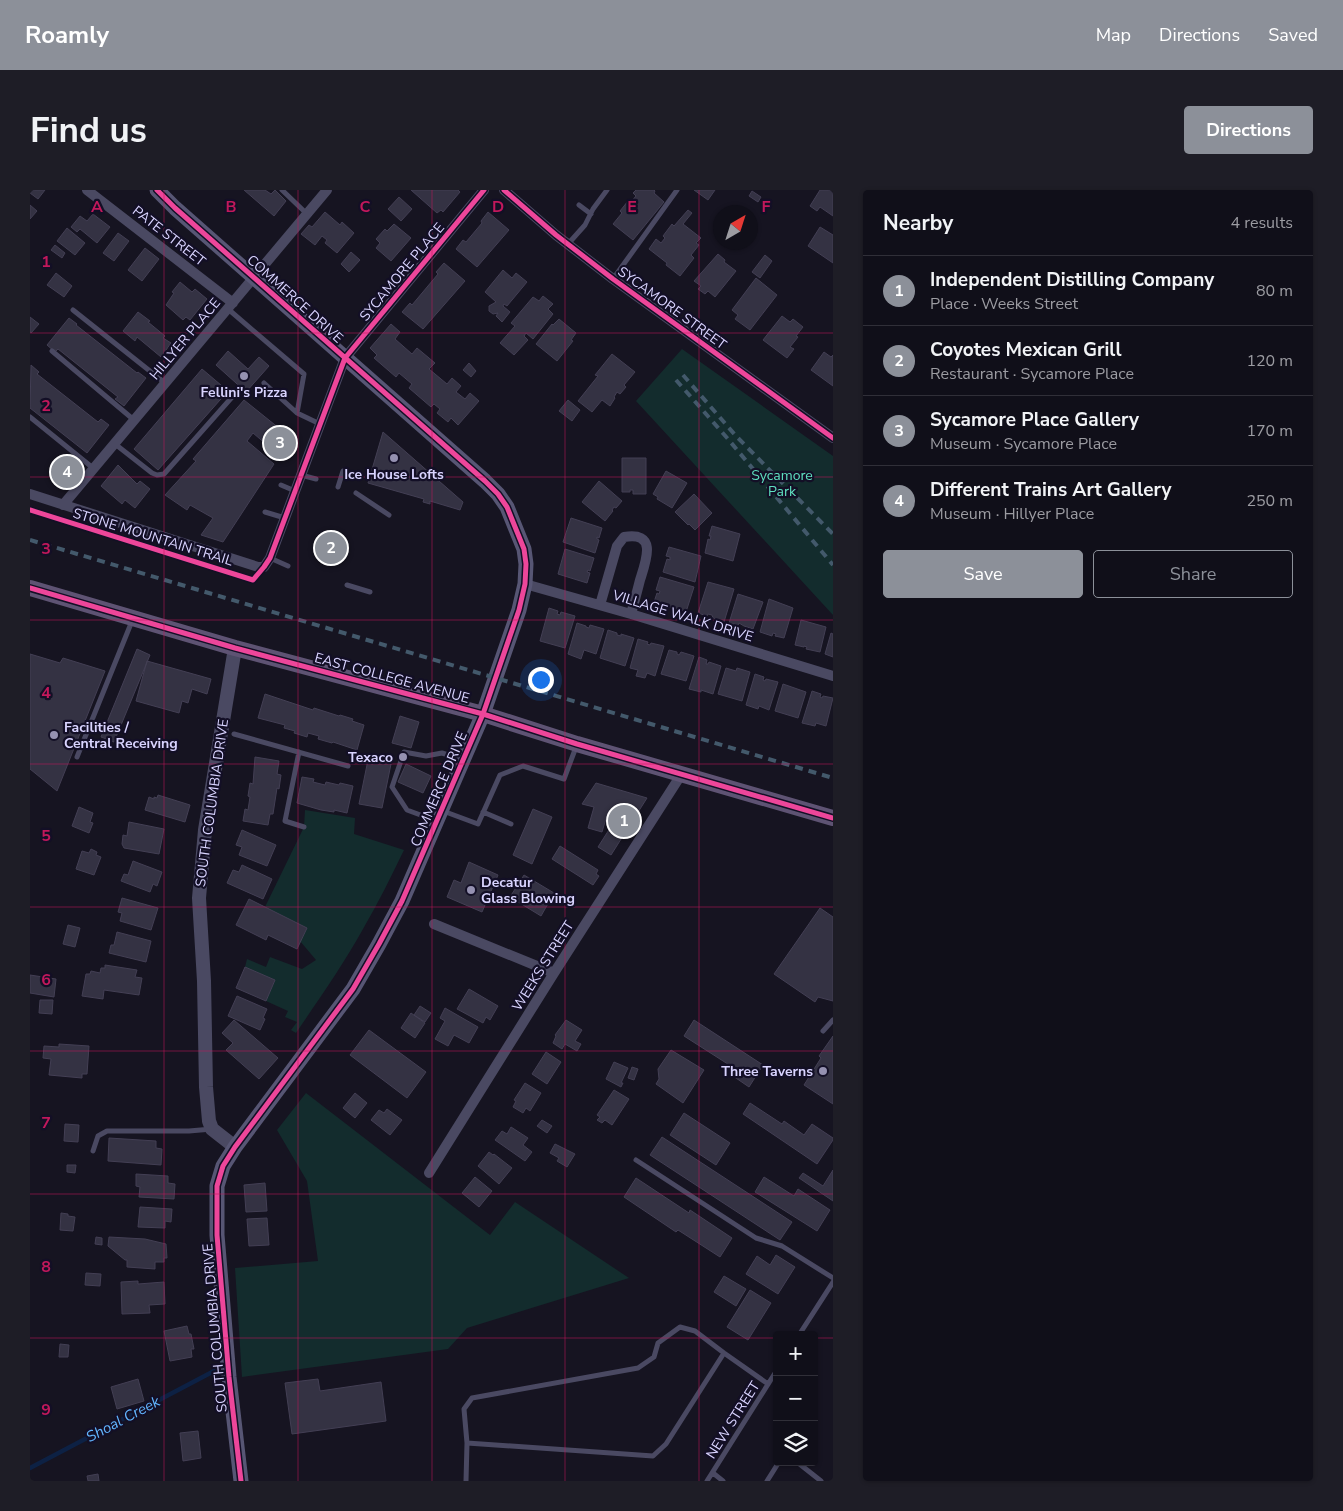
<!DOCTYPE html>
<meta charset="utf-8">
<style>
body{margin:0;font-family:"Nunito Sans",sans-serif;background:#1e1d26;color:#f1f3f6}
.controls{position:absolute;right:15px;bottom:15px;display:grid;overflow:hidden;border-radius:5px;box-shadow:0 1px 4px #0004}
.controls button{width:45px;height:45px;display:grid;place-items:center;padding:0;border:0;border-bottom:1px solid #302f38;background:#100f19;color:#f1f3f6;font:25px sans-serif}
.compass{position:absolute;left:683px;top:15px;width:45px;height:45px;border-radius:50%;background:#100f19;box-shadow:0 1px 4px #0004;rotate:39deg}
.you{position:absolute;left:510px;top:489px;width:18px;height:18px;margin:-12px;border:4px solid #fff;border-radius:50%;background:#1a73e8;box-shadow:0 0 0 8px #1a73e833}
.badge{display:grid;place-items:center;width:32px;height:32px;border-radius:50%;background:#8c9099;color:#fff;font-size:16px;font-weight:700}
.pin{position:absolute;translate:-50% -50%;border:2px solid #fff;box-shadow:0 1px 5px #0006}
.list{margin:0;padding:0;list-style:none}
h2{display:flex;justify-content:space-between;align-items:center;height:65px;margin:0;padding:0 20px;font-size:21px}
h2 small{font-size:16px;font-weight:400;color:#9c9ca2}
.list li{display:grid;grid-template-columns:32px 1fr auto;gap:15px;align-items:center;box-sizing:border-box;height:70px;padding:0 20px;border-top:1px solid #302f38}
.list b{display:block;font-size:19px;white-space:nowrap}
.list p{margin:0;font-size:16px;white-space:nowrap;color:#9c9ca2}
.list em{font-size:16px;font-style:normal;color:#9c9ca2}
.actions{display:flex;gap:10px;padding:15px 20px}
.actions a{flex:1;padding:11px 0;border:1px solid #8c9099;border-radius:5px;text-align:center;font-size:18px;color:#8c9099}
.actions .main{background:#8c9099;color:#fff}
.icon{flex:none;width:28px;height:28px;fill:none;stroke:currentColor;stroke-width:2;stroke-linecap:round;stroke-linejoin:round}
.map{position:relative;flex:none;width:803px;height:1291px;overflow:hidden;border-radius:5px}
header{display:flex;align-items:center;gap:30px;box-sizing:border-box;height:70px;padding:0 25px;background:#8c9099;color:#fff}
header strong{font-size:24px}
nav{display:flex;gap:28px;margin-inline-start:auto;font-size:18px}
.intro{display:flex;align-items:center;justify-content:space-between;box-sizing:border-box;height:120px;padding:0 30px}
h1{margin:0;font-size:35px}
.button{padding:12px 22px;border-radius:5px;background:#8c9099;color:#fff;font-size:18px;font-weight:700}
main{display:flex;gap:30px;padding:0 30px}
aside{flex:1;background:#100f19;border-radius:5px;box-shadow:0 1px 4px #0004}
.map>svg:first-child{display:block}
</style>
<header>
<strong>Roamly</strong>
<nav><a>Map</a><a>Directions</a><a>Saved</a></nav>
</header>
<div class="intro"><h1>Find us</h1><a class="button">Directions</a></div>
<main>
<div class="map">
<svg width="803" height="1291" viewBox="0 0 803 1291">
<rect width="100%" height="100%" fill="#161421"/>
<path fill="#132c2d" d="M652,159l151,107v159l-197,-214z
M275,620l50,8 -1,16 50,16c-13,27 -26,53 -41,79 -20,36 -44,70 -67,104l-5,-3 6,-8 -12,-5 3,-6 -22,-10 9,-21 -30,-13 2,-8 19,8 4,-10 32,12 14,-9 -16,-19 7,-13 -42,-21 39,-80z
M276,903l184,142 25,-33 114,76 -162,50 -19,21 -206,28 -7,-109 83,-7 -11,-80 -30,-51z"/>
<g fill="none" stroke-linecap="round" stroke-linejoin="round">
<path stroke="#0d2144" stroke-width="4.5" d="M0,1278l186,-98"/>
</g>
<path fill="#343243" stroke="#433f54" d="M0,0h15l-7,9 -8,-6z
M214,0h21l6,4 4,-4 11,11 -12,15z
M381,0h47l2,2 -17,20 -2,-2 -4,3z
M606,0h18l1,1 -1,2 10,9 -31,38 -20,-16 9,-11 -2,-2 8,-10 2,2 6,-7 -3,-3z
M664,0h21l-7,10z
M790,0h13v26l-13,-9 -3,4 -7,-5z
M722,1l9,6 -3,5 -9,-6z
M369,7l13,12 -11,12 -13,-12z
M0,15l7,6 -7,8z
M658,20l4,3 -9,11 18,14 -5,5 3,2 -8,10 3,3 -14,18 -14,-11 1,-2 -18,-14 7,-10 5,4 4,-5 -2,-2 9,-12 2,2z
M295,22l15,13 2,-3 12,11 -17,20 -12,-10 2,-3 -5,-4 -7,9 -14,-11 8,-9 3,2z
M458,22l21,18 -32,37 -21,-18 7,-9 3,2 16,-19 -1,-2z
M63,24l17,13 -13,16 -17,-14 -3,3 -6,-5 9,-11 7,5z
M364,34l17,14 -20,23 -15,-13 4,-5 -4,-4 9,-10 2,2z
M790,37l13,8v28l-25,-17z
M37,38l18,15 -10,12 -18,-14z
M88,43l11,8 -15,20 -11,-8z
M25,55l10,8 -3,5 -11,-8z
M115,58l14,11 -17,22 -14,-11z
M321,62l9,8 -11,12 -8,-8z
M688,64l7,6 -1,2 12,9 -21,26 -7,-6 -3,3 -7,-5 3,-3 -7,-5z
M735,65l7,6 -12,17 -8,-6z
M414,73l21,18 -42,48 -21,-17 8,-9 2,2 26,-31 -2,-2z
M473,80l9,8 4,-5 11,9 -20,24 -3,-2 -1,2 7,6 -8,10 -6,-6 2,-3 -5,1 -4,-3v-5l7,-4 -11,-10z
M26,83l16,13 -8,11 -17,-12z
M726,88l21,17 -27,35 -15,-11 3,-4 -6,-5z
M150,92l12,10 3,-3 12,10 -17,21 -4,-3 -3,3 -17,-15 8,-12 -2,-1z
M513,106l10,8 -5,5 5,5 -20,25 -7,-6 -2,3 4,4 -14,15 -14,-12 15,-17 -4,-3 22,-26 6,4z
M108,122l12,9 -2,1 17,14 -2,2 8,5 -10,14 -24,-20 -2,4 -12,-10z
M752,126l8,6 3,-3 10,8 -7,9 2,1 -8,10 4,2 -7,9 -24,-18z
M0,127l9,7 -8,9 -1,-2z
M39,128l8,6 -1,1 61,48 1,-1 8,6 -22,28 -9,-7 3,-2 -60,-48 -3,3 -8,-7z
M529,129l17,14 -5,7 2,1 -16,20 -21,-17 16,-20 1,1z
M361,134l9,8 -5,7 17,15 5,-6 18,15 -6,6 18,15 5,-6 9,8 -5,6 9,7 5,-6 9,8 -21,24 -7,-7 -3,4 -11,-9 3,-4 -6,-5 -3,3 -22,-19 3,-4 -13,-11 -3,4 -22,-19 3,-3 -7,-7z
M198,161l20,18 11,-12 10,9 -23,26 -30,-27z
M794,162l7,5 2,-2v31l-22,-16z
M582,164l23,18 -11,13 2,2 -6,7 -3,-2 -3,5 1,1 -5,8 -8,-6 -10,12 -14,-11 20,-25 -3,-1z
M439,173l7,8 -5,6 -8,-7z
M1,175l8,7 -2,2 61,48 3,-3 8,6 -22,28 -57,-45z
M172,179l26,22 -70,79 -24,-21z
M214,210l51,41 -14,16 -28,-24 -6,8 27,23 -51,78 -22,-7 12,-17 -23,-13 -3,5 -22,-15 31,-34 -3,-2z
M538,210l12,10 -8,11 -13,-10z
M353,242l80,70 -3,8 -30,-9v3l-7,-2 1,-3 -56,-16z
M592,268h24v36h-13v-4h-3v2h-8z
M88,275l19,19 3,-3 10,8 -15,19 -10,-8 -3,4 -21,-18z
M636,281l21,12 -15,25 -15,-9 1,-2 -5,-3z
M569,291l23,20 -6,7 -2,-1 -2,3 1,1 -8,10 -23,-19z
M664,304l18,19 -17,17 -6,-6 -1,1 -13,-13z
M541,328l31,10 -3,10 -2,-1v2l2,1 -4,13 -32,-11z
M682,336l28,8 -7,27 -28,-8 3,-14 2,1 1,-4h-2z
M639,357l32,9 -6,26 -32,-10 4,-13 3,1v-3l-4,-1z
M535,359l29,9 -4,13 -2,-1 -1,2 3,1 -3,10 -29,-9z
M630,387l34,10 -8,25 -32,-10 3,-9 2,1 1,-3 -4,-1z
M678,392l26,7 -10,33 -11,-4 -1,-3 -4,-1 -1,2 -9,-3z
M708,404l25,8 -10,27 -9,-3 -5,-3 -1,2 -9,-2z
M739,409l24,9 -9,30 -9,-2 1,-2 -3,-1 -1,3 -12,-4z
M519,418l9,3 -1,3 3,1 1,-3 14,4 -10,32 -25,-7z
M771,430l25,7 -6,25 -14,-3 1,-2 -3,-1v1l-9,-2z
M547,433l9,3v1l3,1 1,-3 14,4 -8,25 -12,-4 -3,9 -13,-5z
M578,440l9,3v2l4,1v-2l13,4 -9,28 -25,-8z
M801,443l2,1v23l-8,-3z
M608,449l10,3 -1,2 3,1 1,-2 13,3 -9,30 -8,-3 -2,5 -9,-2 2,-6 -8,-2z
M107,459l13,6 -36,87 -13,-5z
M639,460l8,2v2l2,1 2,-3 13,4 -8,25 -25,-7z
M0,464l30,9 3,-5 42,13 -48,120 -27,-22z
M669,467l8,3 -1,4h2l1,-2 12,4 -8,28 -12,-4v2l-12,-3z
M117,471l64,18 -4,15 -15,-5 -4,14 -6,-2 -3,12 -43,-12z
M696,478l10,3 1,-3 13,4 -8,29 -24,-7z
M725,484l9,3 -1,3 2,1 1,-2 12,3 -9,28 -10,-4 -1,3 -12,-4z
M753,494l23,8 -8,26 -23,-7z
M782,501l9,3 -1,3 2,1 1,-2 10,2 -7,28 -10,-3 -1,3 -13,-3z
M235,504l48,16 1,-2 25,8 1,-1 13,4 -1,2 12,4 -7,25 -24,-8 -1,1 -14,-4 1,-3 -11,-3 -1,4 -13,-4 1,-2 -11,-3 1,-3 -27,-7z
M370,526l19,6 -8,26 -19,-5z
M225,567l24,4 -2,13 4,1 -2,14 -2,-1 -4,26h-3l-2,11 -25,-4 2,-12 3,1 2,-13 -2,-1 2,-13 3,1z
M338,570l23,4 -9,44 -23,-4z
M376,574l25,12 -8,17 -25,-11z
M272,587l12,2 -1,3 12,3 1,-3 13,3 1,-2 13,3 -6,27 -13,-3v2l-13,-2 -24,-7z
M566,593l51,15 -36,57 -13,-8 21,-33 -11,-2 -6,20 -14,-4 6,-21 -12,-3z
M128,605l32,10 -5,17 -40,-12 4,-13 5,2v-2l3,1z
M49,617l14,6 -3,9 3,1 -4,10 -17,-7z
M503,619l19,8 -20,47 -19,-9z
M99,632l35,7 -5,25 -35,-6 -2,-4 1,-9 4,1z
M212,640l34,15 -9,21 -28,-11 3,-8 -6,-2z
M530,656l38,24 -2,4 3,2 -6,9 -41,-26z
M61,659l6,3 -1,3 5,2 -7,18 -18,-6 6,-18 7,2z
M103,671l29,11 -5,14 -4,-2 -3,8 -29,-11 3,-7 4,1z
M439,672l29,13 -16,37 -35,-15 7,-17 7,3z
M212,675l30,14 -9,20 -36,-16 6,-13 6,2z
M494,685l30,18 -13,23 -31,-19z
M92,708l36,10 -7,22 -31,-9 2,-8 -4,-1z
M219,709l58,29 -10,21 -29,-14 -2,5 -30,-15z
M790,718l13,9v84l-15,-4 -3,5 -41,-28z
M38,735l12,3 -5,19 -12,-3z
M87,742l34,9 -5,21 -37,-9 2,-8h3z
M75,775l32,5 -2,7 7,1 -3,17 -35,-5 -1,9 -21,-3 4,-22h4l1,-3 9,2 1,-5h4z
M215,777l30,13 -9,21 -30,-13z
M0,785l26,4 -2,18 -24,-4z
M439,799l29,17 -8,14 -4,-3 -3,6 -26,-14z
M207,806l30,13 -4,9 2,1 -5,11 -32,-14z
M10,810h13l-1,14 -13,-1z
M390,816l11,7 -6,9 -11,-7z
M415,818l33,19 -9,16 -15,-8 -6,11 -13,-7 10,-18 -5,-3z
M381,823l14,10 -10,15 -14,-10z
M204,830l44,38 -19,21 -33,-29 7,-7 -11,-10z
M536,830l16,10 -7,11 6,3 -4,7 -12,-7 -3,5 -9,-6 3,-7 -1,-1z
M664,830l69,45 -14,22 -16,-11 3,-3 -4,-2 2,-3 -50,-32z
M339,840l57,42 -19,26 -57,-43z
M803,846v68l-29,-19 17,-27 -2,-2z
M29,854l30,2 -2,28h-5v4l-33,-3 2,-16 -8,-1 1,-12 15,1z
M641,860l33,20 -21,33 -27,-19 3,-5 -1,-10z
M516,862l15,10 -14,22 -15,-10z
M584,872l14,6 -7,15h2l-2,4 -15,-8z
M602,877l6,2 -4,11 -6,-2z
M495,893l16,10 -11,18 -4,-3 -3,5 -10,-6 3,-6 -2,-1z
M584,900l15,9 -17,26 -7,-5 -3,3 -5,-3 3,-3 -3,-2z
M325,903l12,10 -12,15 -12,-10z
M720,913l32,21 2,-3 20,14 8,-11 21,14v2l-16,24 -74,-50z
M357,919l15,11 -12,15 -19,-15 8,-10 5,3z
M654,923l46,30 -14,22 -46,-30z
M512,930l10,6 -5,7 -10,-7z
M35,934l14,1 -1,17 -14,-1z
M481,937l17,11 -5,7 9,7 -7,9 -30,-21 7,-9 5,3z
M632,947l130,85 -12,18 -130,-85z
M79,948l47,3v7l6,1 -1,16 -53,-4z
M525,954l20,10 -8,13 -10,-6 2,-3 -9,-5z
M459,962l4,3 1,-1 18,14 -13,16 -21,-18z
M37,975h9l-1,8 -8,-1z
M803,980v31l-34,-23 4,-5 20,13z
M106,984l32,2v7l7,1 -1,15 -35,-2 1,-10 -4,-1z
M445,987l17,14 -13,16 -17,-14z
M734,987l30,19 4,-7 32,21 -13,21 -62,-39z
M606,988l53,35 1,-3 42,28 -12,19 -42,-27 -2,2 -52,-35z
M235,993l2,28 -21,1 -2,-27z
M110,1017l32,2 -1,13 -6,-1v7l-27,-1z
M31,1023l7,1v2l7,1 -2,14 -13,-1z
M237,1028l2,27 -20,1 -2,-27z
M66,1047l6,1v7l-7,-1z
M79,1047l36,2 21,5 1,14h-3v4h-9v7l-28,-2v-7h-2l-17,-14z
M746,1065l19,12 -17,27 -32,-20 11,-18 13,9z
M56,1083l15,1 -1,12 -15,-1z
M694,1086l22,13 -10,17 -22,-14z
M108,1091v3l26,-2 1,22 -16,1 1,8 -28,1 -1,-32z
M720,1100l21,13 -23,37 -21,-13z
M157,1136l2,8h2l3,15h-3l1,8 -22,4 -6,-30z
M30,1154l9,1 -1,12h-9z
M108,1189l6,22 -27,8 -6,-22z
M288,1189l2,12 61,-9 5,39 -94,13 -7,-51z
M168,1241l3,27 -18,3 -3,-28z
M68,1284l1,7h-11l-1,-5z"/>
<g fill="none" stroke-linecap="round" stroke-linejoin="round">
<path stroke="#4a4962" stroke-width="5" d="M252,0l25,24
M549,15l12,9
M538,54l17,-19 8,-16 14,-19
M583,89l64,-89
M198,119l76,65 -7,39
M43,120l92,73
M22,161l82,69
M234,193l33,30 23,11
M0,227l63,51
M85,254l37,29 5,2 7,-1 69,-78
M271,285l15,4
M251,295l14,6
M308,297l5,-16
M326,303l33,22
M235,322l20,6
M240,368l18,8
M317,395l23,7
M204,544l114,32
M269,562l-14,69 19,6
M47,567l55,-136
M413,621l35,13 22,-49 23,-9 41,13 12,-32
M453,622l28,12
M404,630l-27,-10 -15,-23 12,-35 22,4 16,-3 19,6
M793,841l10,-11
M63,961l5,-15 9,-5h82l23,-2
M606,970l120,78 26,8 51,32
M769,1145l34,-53
M437,1253l186,13 13,-12 58,-91
M767,1272l24,19
M683,1283l10,8
M436,1291l1,-38 -3,-34 8,-11 166,-30 16,-11 4,-14 22,-16 15,4 29,22 44,31
M677,1291l70,-111
M737,1291l12,-19"/>
<path stroke="#4a4962" stroke-width="10" d="M57,0l146,113
M474,0l52,45 57,44 220,159
M0,304l228,73h6l6,-9 75,-200 139,-168
M33,315l264,-315
M495,394l106,30 202,62
M570,415l17,-59 7,-9c34,-6 22,24 16,43 -3,12 -6,23 -9,34
M404,734l120,49
M399,983l125,-200 127,-198"/>
<path stroke="#4a4962" stroke-width="14" d="M205,957l-23,-18 -3,-8 -3,-34 -2,-106 -5,-83 6,-68 30,-182"/>
<path stroke="#575674" stroke-width="15" d="M127,0l18,18 310,273 13,13 9,13 17,42 2,15 -1,20 -6,26 -36,104 -81,187 -23,43 -26,45 -118,158 -12,19 -6,20v49l12,142 12,104"/>
<path stroke="#5e5373" stroke-width="16" d="M0,398l205,60 248,66 94,30 256,74"/>
<path stroke="#43596b" stroke-width="4" stroke-dasharray="8 6" stroke-linecap="butt" d="M653,185l53,61 97,98
M646,190l52,59 105,126
M0,350l803,238"/>
<g stroke="#130f26" stroke-width="8">
<path id="cycleway" d="M127,0l18,18 310,273 13,13 9,13 17,42 2,15 -1,20 -6,26 -36,104 -81,187 -23,43 -26,45 -118,158 -12,19 -6,20v49l12,142 12,104
M474,0l52,45 57,44 220,159
M0,320l223,70 11,-13 6,-9 75,-200 139,-168
M0,398l205,60 248,66 94,30 256,74"/>
</g>
<use href="#cycleway" stroke="#ed469a" stroke-width="5"/>
</g>
<path fill="none" stroke="#c2185b" stroke-width="1" stroke-opacity="0.55" d="M134,0v1291M268,0v1291M402,0v1291M535,0v1291M669,0v1291M0,143h803M0,287h803M0,430h803M0,574h803M0,717h803M0,861h803M0,1004h803M0,1148h747M784,1148h19"/>
<g fill="#9591b1" stroke="#130f26" stroke-width="2">
<circle cx="214" cy="186" r="5"/>
<circle cx="364" cy="268" r="5"/>
<circle cx="24" cy="545" r="5"/>
<circle cx="373" cy="567" r="5"/>
<circle cx="441" cy="700" r="5"/>
<circle cx="793" cy="881" r="5"/>
</g>
<g text-anchor="middle" dominant-baseline="central" stroke-width="4.5" stroke-linejoin="round" paint-order="stroke">
<g font-size="14" fill="#d9d4ff" stroke="#130f26">
<text transform="translate(139 46) rotate(38)">PATE STREET</text>
<text transform="translate(372 82) rotate(-50)">SYCAMORE PLACE</text>
<text transform="translate(265 109) rotate(42)">COMMERCE DRIVE</text>
<text transform="translate(642 118) rotate(36)">SYCAMORE STREET</text>
<text transform="translate(155 149) rotate(-50)">HILLYER PLACE</text>
<text transform="translate(123 347) rotate(17)">STONE MOUNTAIN TRAIL</text>
<text transform="translate(653 426) rotate(17)">VILLAGE WALK DRIVE</text>
<text transform="translate(362 488) rotate(15)">EAST COLLEGE AVENUE</text>
<text transform="translate(409 599) rotate(-67)">COMMERCE DRIVE</text>
<text transform="translate(182 613) rotate(-82)">SOUTH COLUMBIA DRIVE</text>
<text transform="translate(513 776) rotate(-58)">WEEKS STREET</text>
<text transform="translate(185 1138) rotate(-95)">SOUTH COLUMBIA DRIVE</text>
<text transform="translate(703 1230) rotate(-58)">NEW STREET</text>
</g>
<g font-size="14" font-weight="bold" fill="#d9d4ff" stroke="#130f26">
<text x="214" y="202">Fellini's Pizza</text>
<text x="364" y="284">Ice House Lofts</text>
<text x="34" y="537" text-anchor="start">Facilities /<tspan x="34" dy="16">Central Receiving</tspan></text>
<text x="363" y="567" text-anchor="end">Texaco</text>
<text x="451" y="692" text-anchor="start">Decatur<tspan x="451" dy="16">Glass Blowing</tspan></text>
<text x="783" y="881" text-anchor="end">Three Taverns</text>
</g>
<g font-size="14" fill="#5fe0c0" stroke="#130f26">
<text x="752" y="285">Sycamore<tspan x="752" dy="16">Park</tspan></text>
</g>
<g font-size="15" font-style="italic" fill="#62b6ff" stroke="#130f26">
<text transform="translate(93 1229) rotate(-28)">Shoal Creek</text>
</g>
</g>
<g font-size="16" text-anchor="middle" font-weight="bold" fill="#c2185b" stroke="#130f26" stroke-width="4.5" stroke-linejoin="round" paint-order="stroke">
<text x="67" y="22">A</text>
<text x="201" y="22">B</text>
<text x="335" y="22">C</text>
<text x="468" y="22">D</text>
<text x="602" y="22">E</text>
<text x="736" y="22">F</text>
<text x="16" y="77">1</text>
<text x="16" y="221">2</text>
<text x="16" y="364">3</text>
<text x="16" y="508">4</text>
<text x="16" y="651">5</text>
<text x="16" y="795">6</text>
<text x="16" y="938">7</text>
<text x="16" y="1082">8</text>
<text x="16" y="1225">9</text>
</g>
</svg>
<div class="controls">
<button>+</button>
<button>−</button>
<button><svg class="icon" aria-label="layers" viewBox="0 0 24 24"><path d="M12 4l9 5-9 5-9-5zM3 14l9 5 9-5"/></svg></button>
</div>
<svg class="compass" viewBox="-18 -18 36 36"><path d="M0-13l5 13h-10z" fill="#e53935"/><path d="M0 13l5-13h-10z" fill="#9c9ca2"/></svg>
<div class="you"></div>
<div class="pin badge" style="left:594px;top:631px">1</div>
<div class="pin badge" style="left:301px;top:358px">2</div>
<div class="pin badge" style="left:250px;top:253px">3</div>
<div class="pin badge" style="left:37px;top:282px">4</div>
</div>
<aside>
<h2>Nearby<small>4 results</small></h2>
<ul class="list">
<li><span class="badge">1</span><div><b>Independent Distilling Company</b><p>Place · Weeks Street</p></div><em>80 m</em></li>
<li><span class="badge">2</span><div><b>Coyotes Mexican Grill</b><p>Restaurant · Sycamore Place</p></div><em>120 m</em></li>
<li><span class="badge">3</span><div><b>Sycamore Place Gallery</b><p>Museum · Sycamore Place</p></div><em>170 m</em></li>
<li><span class="badge">4</span><div><b>Different Trains Art Gallery</b><p>Museum · Hillyer Place</p></div><em>250 m</em></li>
</ul>
<div class="actions"><a class="main">Save</a><a>Share</a></div>
</aside>
</main>
